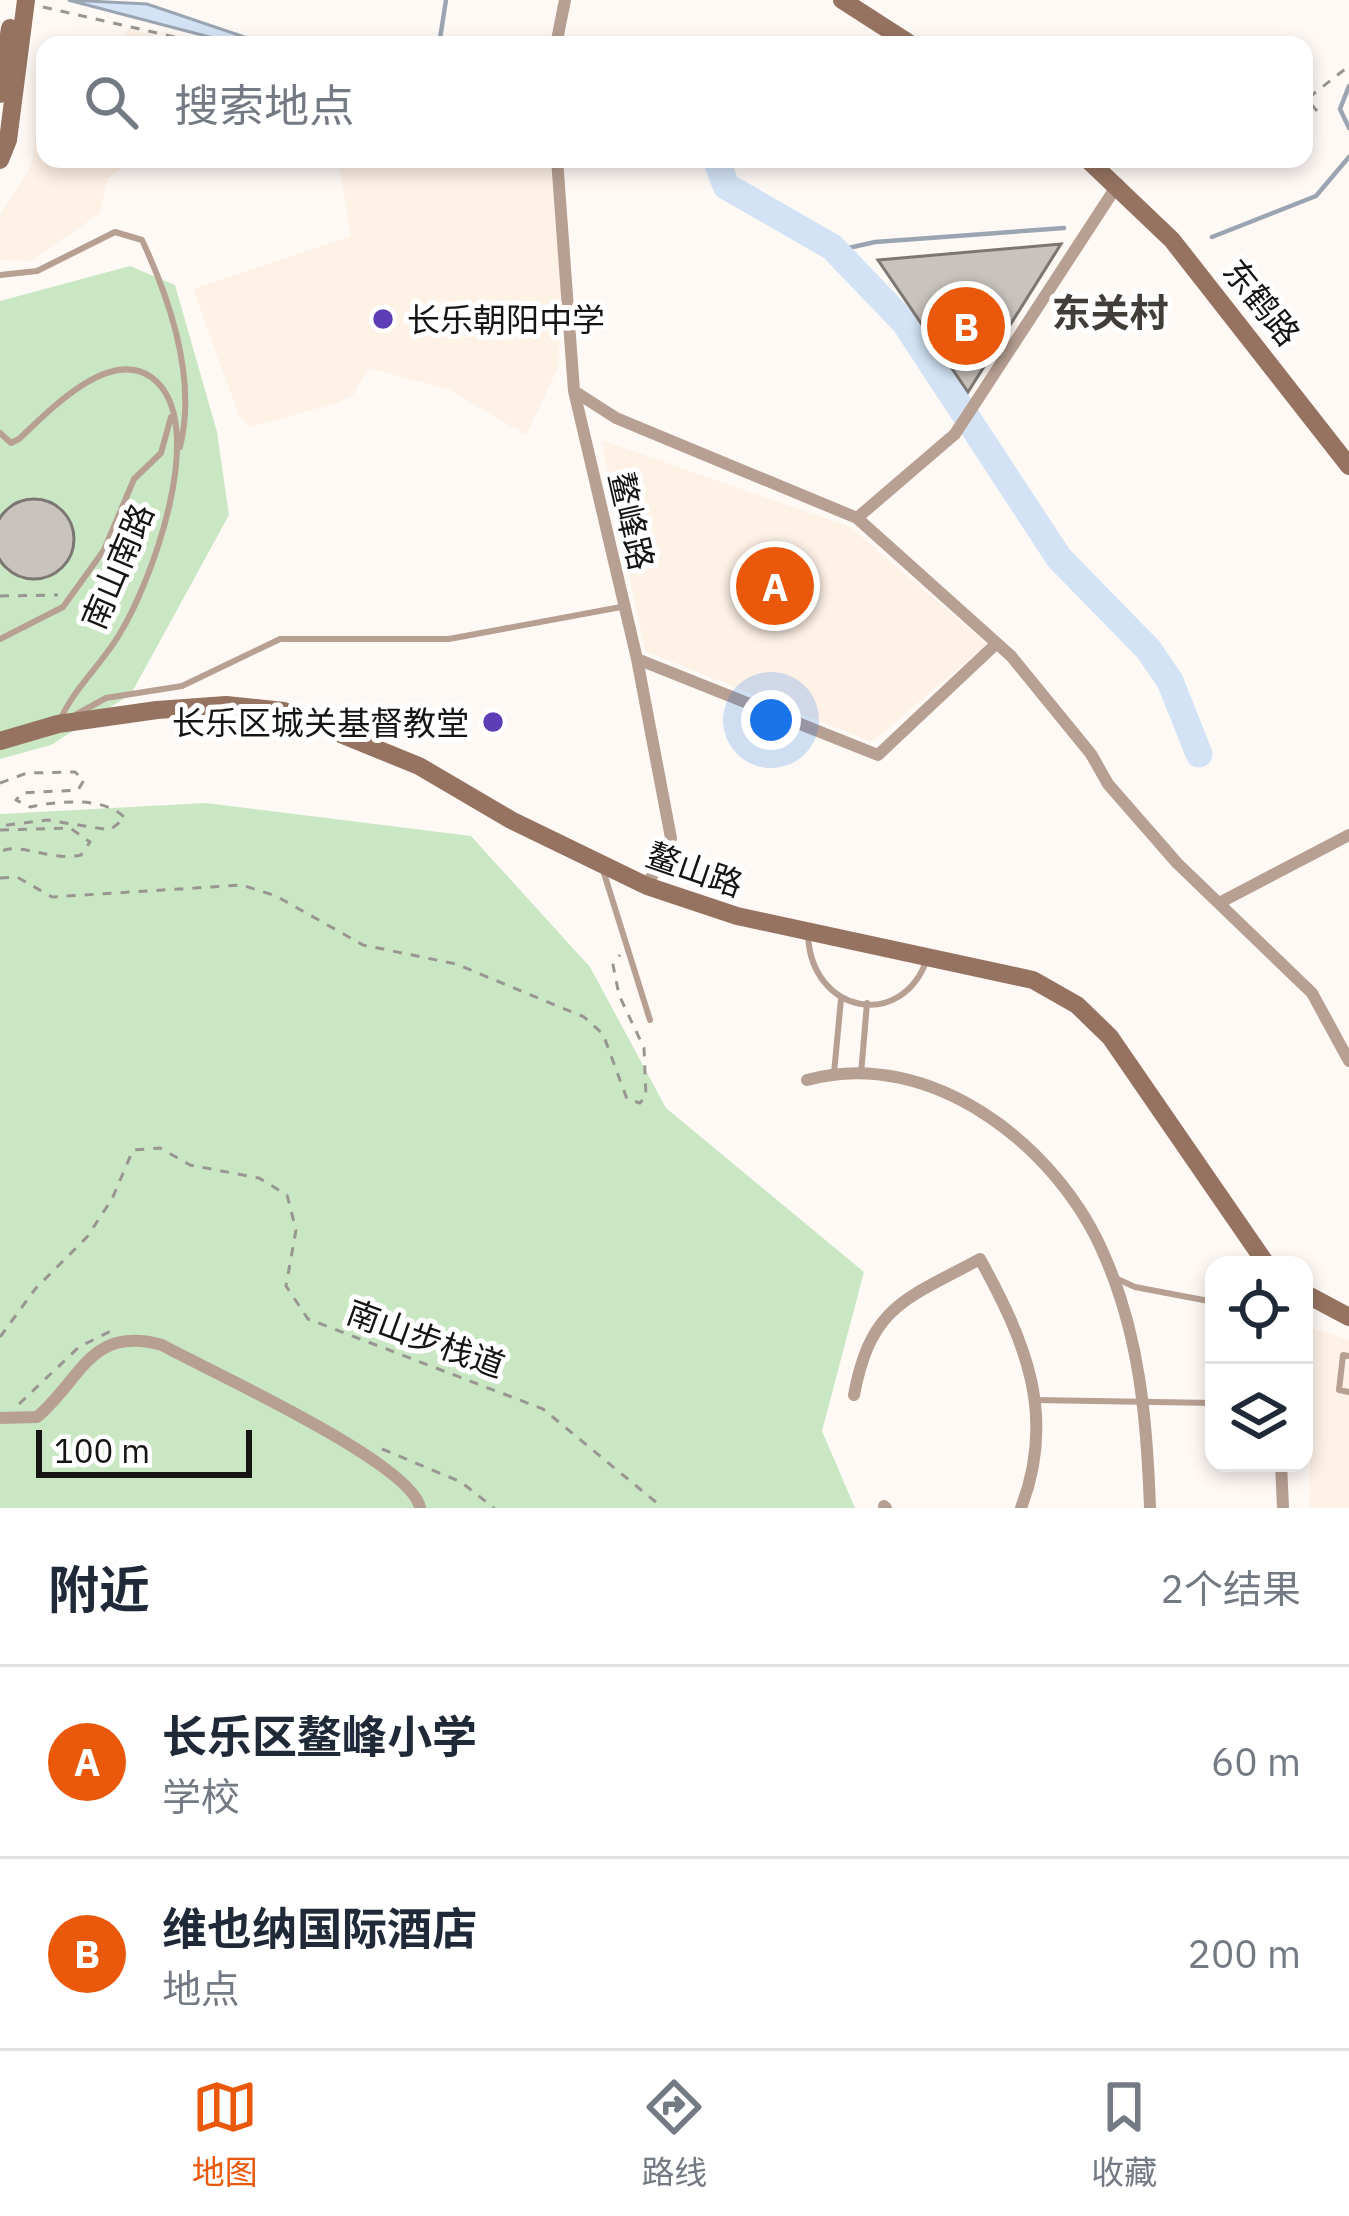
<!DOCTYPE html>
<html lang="zh">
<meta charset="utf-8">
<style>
body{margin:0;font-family:"IBM Plex Sans","Noto Sans SC",sans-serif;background:#f2f2f3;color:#1f2937}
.controls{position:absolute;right:36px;bottom:36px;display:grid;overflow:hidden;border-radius:24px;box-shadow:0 6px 18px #0003}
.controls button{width:108px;height:108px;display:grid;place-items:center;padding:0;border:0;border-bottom:3px solid #e0e1e3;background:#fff;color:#1f2937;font:60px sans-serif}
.scale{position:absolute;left:36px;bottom:30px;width:216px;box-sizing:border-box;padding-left:12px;border:6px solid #171513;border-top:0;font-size:33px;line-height:42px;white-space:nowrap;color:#171513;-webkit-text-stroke:9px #fff;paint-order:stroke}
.you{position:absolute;left:771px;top:720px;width:42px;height:42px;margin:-30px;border:9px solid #fff;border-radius:50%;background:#1a73e8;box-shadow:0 0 0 18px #1a73e833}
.badge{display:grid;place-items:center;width:78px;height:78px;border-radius:50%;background:#ea580c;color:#fff;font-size:39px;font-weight:700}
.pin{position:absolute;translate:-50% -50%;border:6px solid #fff;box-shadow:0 3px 12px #0006}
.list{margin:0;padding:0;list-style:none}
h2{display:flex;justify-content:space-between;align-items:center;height:156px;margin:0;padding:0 48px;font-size:51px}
h2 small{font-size:39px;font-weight:400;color:#747a83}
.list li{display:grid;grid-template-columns:78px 1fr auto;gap:36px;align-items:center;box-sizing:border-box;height:192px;padding:0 48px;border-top:3px solid #e0e1e3}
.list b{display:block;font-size:45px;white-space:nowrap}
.list p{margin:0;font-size:39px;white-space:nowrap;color:#747a83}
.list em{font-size:39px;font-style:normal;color:#747a83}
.icon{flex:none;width:66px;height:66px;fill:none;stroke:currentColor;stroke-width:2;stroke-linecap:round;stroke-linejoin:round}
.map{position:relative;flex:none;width:1349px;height:1508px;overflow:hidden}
.search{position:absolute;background:#fff;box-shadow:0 6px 18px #0003;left:36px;right:36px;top:36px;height:132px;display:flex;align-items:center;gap:30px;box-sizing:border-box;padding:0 42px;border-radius:24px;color:#747a83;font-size:45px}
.sheet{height:540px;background:#fff}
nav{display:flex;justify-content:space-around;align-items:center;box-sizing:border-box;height:168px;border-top:3px solid #e0e1e3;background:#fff;font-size:33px;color:#747a83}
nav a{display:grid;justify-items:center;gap:6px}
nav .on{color:#ea580c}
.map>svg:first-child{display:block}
</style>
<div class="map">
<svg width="1349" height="1508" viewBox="0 0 1349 1508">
<rect width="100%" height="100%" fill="#fef9f5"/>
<path fill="#fef1e6" d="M127,29l58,14 6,2h-67z
M40,103l5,1v55h89l-27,20 -7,34 -69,48 -31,-1v-45l32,-51z
M338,159h212l12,119 -4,90 -32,67 -78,-46 -79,-21 -16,27 -16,8 -88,24 -10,-11 -46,-127 158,-53z
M601,440l249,87 137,117 -115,98 -227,-91z
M1310,1327l39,13v168h-39z"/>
<path fill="#cae7c3" d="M130,266l45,19 42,147 12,83 -98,179 -80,51 -51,14v-458z
M206,803l265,33 119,131 76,141 198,164 -42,159 33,77h-855v-694z"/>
<path fill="#d3e3f5" stroke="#9ba5b1" stroke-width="3" d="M68,0l79,4 121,41h-28z"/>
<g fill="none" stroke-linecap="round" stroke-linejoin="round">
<path stroke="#9ba5b1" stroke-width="4.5" d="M439,45l7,-45
M1349,86l-9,23 9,19
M1212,237l104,-41 33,-39
M835,251l40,-9 189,-14"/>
<path stroke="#d3e3f5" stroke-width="27" d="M716,159l10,27 106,61 73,76 154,235 89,91 22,32 29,73"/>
</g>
<path fill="#c9c3be" stroke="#7c7772" stroke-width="3" d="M1061,244l-93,148 -90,-132z
M-6 539a40 40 0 1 1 80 0a40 40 0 1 1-80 0Z"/>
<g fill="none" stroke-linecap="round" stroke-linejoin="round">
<path stroke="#999692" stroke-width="3" stroke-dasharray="9 9" stroke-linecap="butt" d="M43,7l167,38
M1317,111l-10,-12 42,-33
M0,596l58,-1
M0,783l27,-10 48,-1 9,8 -6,10 -56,3 -6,7 14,7c27,-6 75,-11 95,11l-15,12 -63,-10 -47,6
M0,830l70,-2 20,14 -9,13c-31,7 -62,-14 -81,-3
M0,878l17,-1 35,20 190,-12 34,11 87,49 93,19 128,53 19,17 24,65 13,4 6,-7 -2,-48 -25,-53 -6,-30 7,-10
M0,1337l36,-49 51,-51 25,-38 21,-49 27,-2 30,17 69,13 28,17 9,35 -10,56 22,33 235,90 120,99
M19,1404l60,-57 34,-17
M382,1449l79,33 33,26"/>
<path stroke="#b79f92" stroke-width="6" d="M0,275l37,-4 78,-39 27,8c29,62 55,139 38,207
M0,433l11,10 8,-4c28,-26 89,-92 132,-62 61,43 0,207 -32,258 -18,30 -43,51 -58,83
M0,639l63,-32 41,-57 30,-71 27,-26 10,-36
M77,714l29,-16 76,-12 98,-47h169l172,-32
M603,870l47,150
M808,936c4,78 94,95 119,23
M834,1073l7,-74
M861,1074l6,-71
M1113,1277l22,10 79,15
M1349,1356l-6,-1 -4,35 10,2
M1034,1400l180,3"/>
<path stroke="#b79f92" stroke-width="12" d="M556,45l9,-45
M557,159l17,232 63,268 34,179 -24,48
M574,391l42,27 241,100 98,-84 163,-250
M857,518l154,138 80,98 17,30 69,79 135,130 37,68
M637,659l241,96 119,-112
M1221,902l128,-67
M807,1080c123,-34 252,66 298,177 35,80 42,165 45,251
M854,1395c17,-90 52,-96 126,-136 45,82 77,156 41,249
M0,1418l37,-1c45,-38 53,-92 125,-72 47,26 251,118 258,163
M1281,1463l2,45
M884,1506l2,2"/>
<path stroke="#967361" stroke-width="18" d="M842,0l70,45
M0,94l10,-66
M1087,159l85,81 177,226
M0,160l8,-20 18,-140
M0,741l58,-17 99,-14 69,-5 58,6 135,55 92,54 136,66 90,30 296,64 44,25 33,32 157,228
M1304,1293l45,24"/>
</g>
<g fill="#5d3eb6" stroke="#fff" stroke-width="4.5">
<circle cx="383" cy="319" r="12"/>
<circle cx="493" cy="722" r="12"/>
</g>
<g text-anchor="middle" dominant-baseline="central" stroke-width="10" stroke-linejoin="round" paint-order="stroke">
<g font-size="33" fill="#171513" stroke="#fff">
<text transform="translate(1262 302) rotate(51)">东鹤路</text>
<text transform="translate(632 521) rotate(77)">鳌峰路</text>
<text transform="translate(117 566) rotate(-67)">南山南路</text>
<text transform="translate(695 869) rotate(19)">鳌山路</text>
<text transform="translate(426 1338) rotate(20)">南山步栈道</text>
</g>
<g font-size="33" fill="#171513" stroke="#fff" text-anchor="start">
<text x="407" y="319">长乐朝阳中学</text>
<text x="469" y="722" text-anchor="end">长乐区城关基督教堂</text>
</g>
<g font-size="39" font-weight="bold" fill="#413d38" stroke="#fff">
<text x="1110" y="312">东关村</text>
</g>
</g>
</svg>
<div class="controls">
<button><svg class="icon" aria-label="locate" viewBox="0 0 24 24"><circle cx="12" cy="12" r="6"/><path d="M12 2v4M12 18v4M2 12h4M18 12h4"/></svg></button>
<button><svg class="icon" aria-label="layers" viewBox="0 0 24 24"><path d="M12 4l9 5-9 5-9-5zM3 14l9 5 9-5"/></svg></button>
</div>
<div class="scale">100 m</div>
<div class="you"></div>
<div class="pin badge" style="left:775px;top:586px">A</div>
<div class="pin badge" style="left:966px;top:326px">B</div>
<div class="search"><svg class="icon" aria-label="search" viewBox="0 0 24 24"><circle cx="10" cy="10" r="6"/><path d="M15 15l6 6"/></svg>搜索地点</div>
</div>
<section class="sheet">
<h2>附近<small>2个结果</small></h2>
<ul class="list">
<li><span class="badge">A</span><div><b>长乐区鳌峰小学</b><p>学校</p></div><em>60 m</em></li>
<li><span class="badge">B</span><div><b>维也纳国际酒店</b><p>地点</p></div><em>200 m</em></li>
</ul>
</section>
<nav>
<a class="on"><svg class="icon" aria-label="map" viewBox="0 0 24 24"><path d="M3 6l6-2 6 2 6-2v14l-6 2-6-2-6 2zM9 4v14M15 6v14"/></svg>地图</a>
<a><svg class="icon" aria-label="directions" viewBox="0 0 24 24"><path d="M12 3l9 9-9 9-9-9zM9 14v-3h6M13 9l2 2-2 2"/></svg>路线</a>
<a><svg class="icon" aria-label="saved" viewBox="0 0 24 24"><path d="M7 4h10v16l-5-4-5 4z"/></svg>收藏</a>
</nav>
